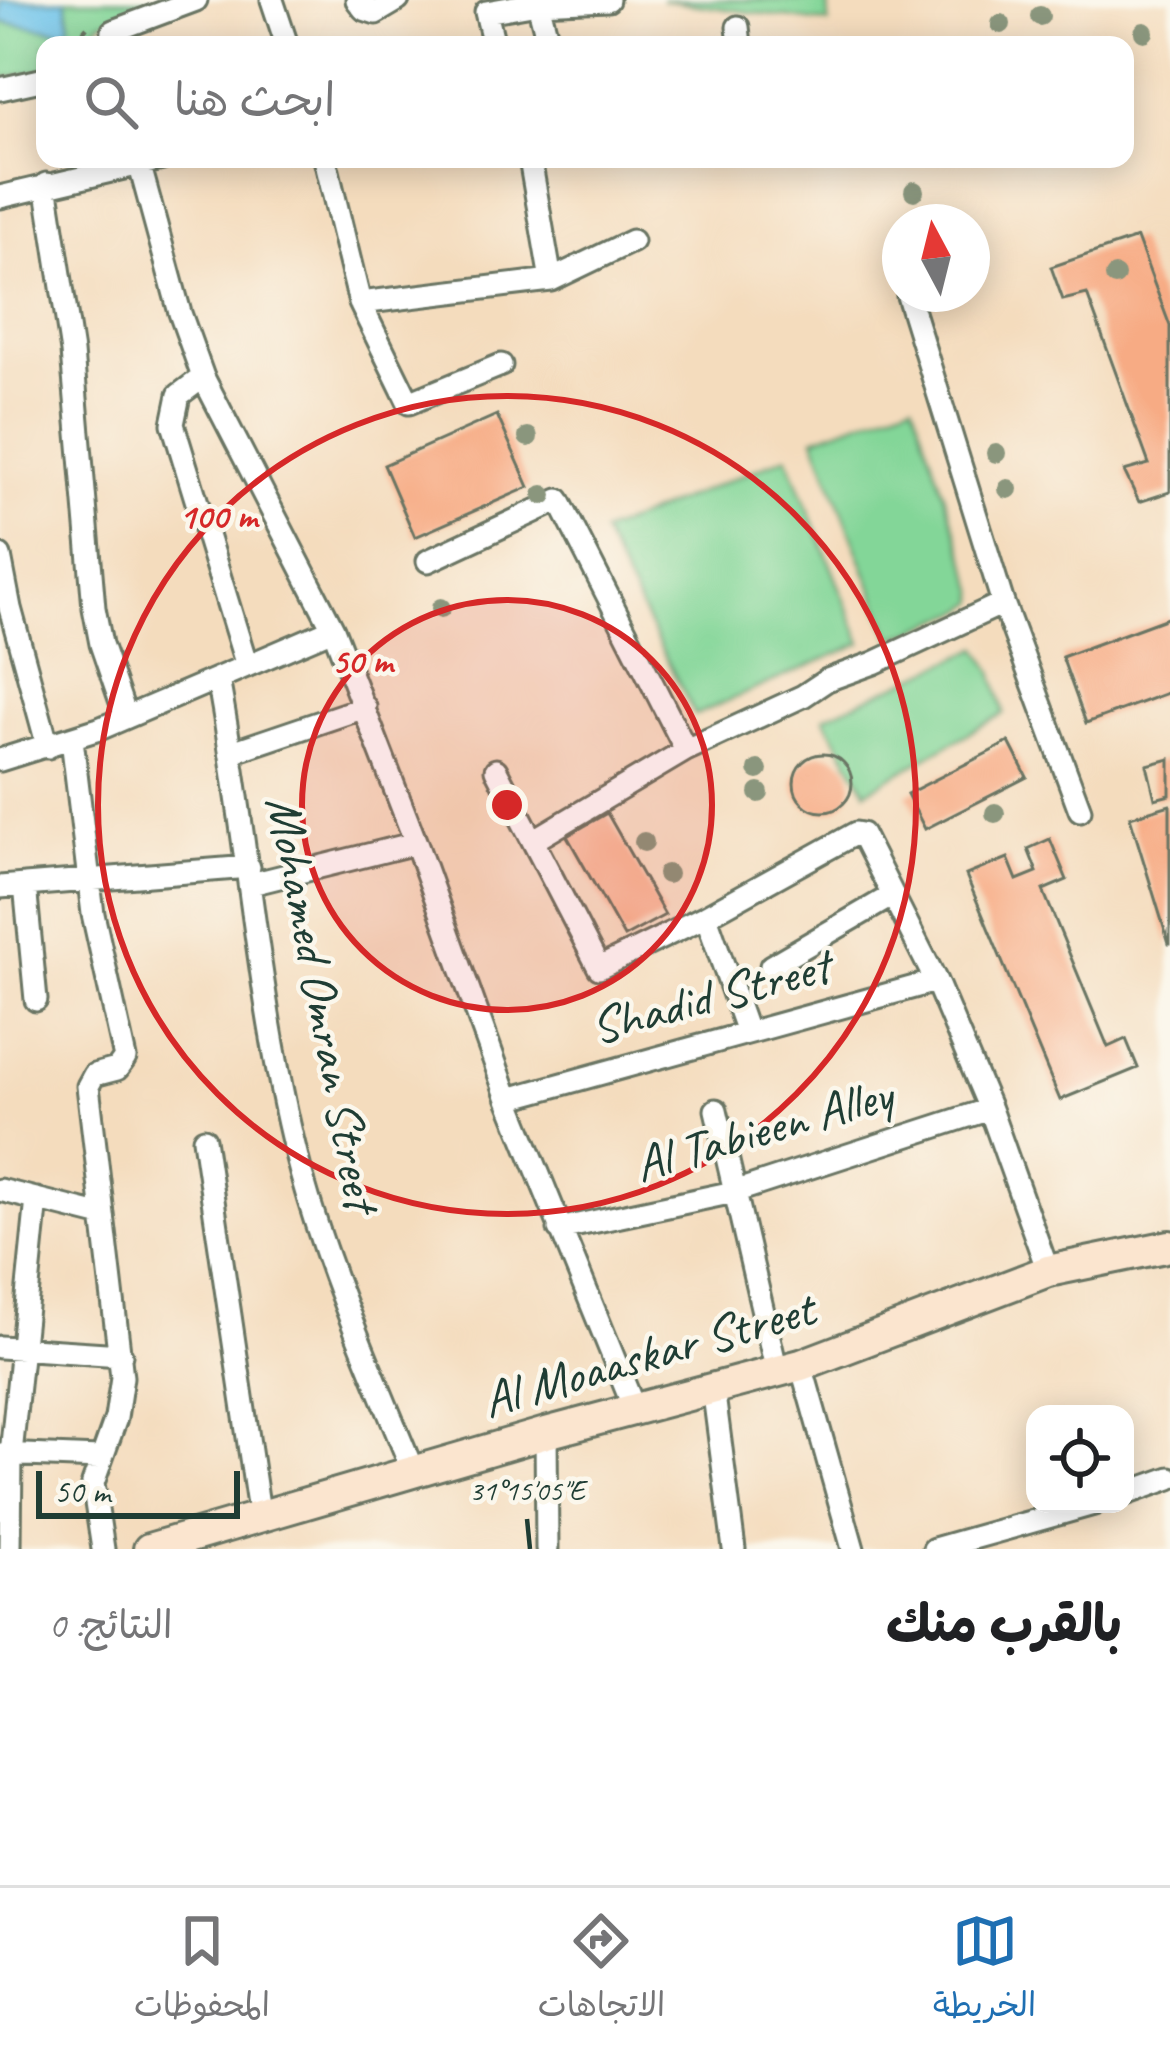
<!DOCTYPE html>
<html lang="ar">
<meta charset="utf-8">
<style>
body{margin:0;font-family:Caveat,"Playpen Sans Arabic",sans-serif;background:#f2f2f2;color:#202124;direction:rtl}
.controls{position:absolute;right:36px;bottom:36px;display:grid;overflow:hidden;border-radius:24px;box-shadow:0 6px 30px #0003}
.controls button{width:108px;height:108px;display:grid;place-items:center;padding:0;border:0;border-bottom:3px solid #e0e0e0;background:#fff;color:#202124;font:60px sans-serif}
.compass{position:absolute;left:882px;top:204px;width:108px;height:108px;border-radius:50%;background:#fff;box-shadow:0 6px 30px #0003;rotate:353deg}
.scale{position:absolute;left:36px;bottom:30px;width:204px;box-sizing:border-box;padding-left:12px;border:6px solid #1f3d34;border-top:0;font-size:33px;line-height:42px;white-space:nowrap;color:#1f3d34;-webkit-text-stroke:9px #fbf7ec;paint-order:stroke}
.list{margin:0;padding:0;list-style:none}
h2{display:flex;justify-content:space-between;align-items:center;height:156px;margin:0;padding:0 48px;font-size:51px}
h2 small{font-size:39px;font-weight:400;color:#757577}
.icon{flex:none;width:66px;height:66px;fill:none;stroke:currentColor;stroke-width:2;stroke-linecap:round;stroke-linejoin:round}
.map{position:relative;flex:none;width:1170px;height:1549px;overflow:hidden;direction:ltr}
.search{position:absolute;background:#fff;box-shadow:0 6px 30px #0003;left:36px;right:36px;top:36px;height:132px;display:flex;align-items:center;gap:30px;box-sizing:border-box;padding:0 42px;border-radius:24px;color:#757577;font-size:45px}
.sheet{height:336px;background:#fff}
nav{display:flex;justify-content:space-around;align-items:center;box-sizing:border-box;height:168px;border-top:3px solid #e0e0e0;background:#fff;font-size:33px;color:#757577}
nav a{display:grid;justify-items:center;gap:6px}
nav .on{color:#1f6fb2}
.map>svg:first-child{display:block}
</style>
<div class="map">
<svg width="1170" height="1549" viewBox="0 0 1170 1549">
<rect width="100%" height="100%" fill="#fbf7ec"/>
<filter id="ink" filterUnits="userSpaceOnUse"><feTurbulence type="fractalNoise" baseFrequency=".00833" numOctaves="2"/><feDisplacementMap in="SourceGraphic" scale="24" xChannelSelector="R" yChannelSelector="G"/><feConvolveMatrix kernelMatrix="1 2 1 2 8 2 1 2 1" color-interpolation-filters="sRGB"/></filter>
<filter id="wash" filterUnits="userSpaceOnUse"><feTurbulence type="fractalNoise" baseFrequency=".004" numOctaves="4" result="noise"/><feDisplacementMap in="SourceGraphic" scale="48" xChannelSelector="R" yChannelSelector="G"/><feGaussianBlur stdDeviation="2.7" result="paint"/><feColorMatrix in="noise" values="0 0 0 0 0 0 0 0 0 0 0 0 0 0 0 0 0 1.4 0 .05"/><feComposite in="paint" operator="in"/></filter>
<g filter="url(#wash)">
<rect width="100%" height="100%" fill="#f4dcbd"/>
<path fill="#83d698" stroke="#518a66" stroke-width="3" d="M66,0h82l-48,23 -20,22h-35v25l-45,9v-57l63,9 7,-6z
M661,0h167l1,23z
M913,402l64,190v10l-12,8 -73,29 -78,-201z
M787,456l75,187 -167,72 -93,-182z
M979,648l14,24 11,41 -138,78 -42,-74z"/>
<path fill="#6dc3ea" stroke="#46808f" stroke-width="3" d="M0,0h66l4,26 -7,5 -63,-9z"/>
<g id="blocks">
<path fill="#f7ab84" d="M1137,238l33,88v166l-31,10 -15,-31 25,-7 -62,-170 -24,6 -12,-33z
M497,415l32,72 -114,50 -31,-72z
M1170,617v75l-84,31 -24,-66z
M1009,742l18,35 -102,52 -18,-35z
M794 783a29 29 0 1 1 58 0a29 29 0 1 1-58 0Z
M1170,759v36l-15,4 -8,-34z
M1170,805v139h-1l-39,-127z
M607,813l58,102 -41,22 -57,-101z
M1050,839l17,41 -24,10 65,157 18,-8 12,29 -78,32 -94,-225 42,-17 9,22 20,-8 -9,-23z"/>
</g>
</g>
<g filter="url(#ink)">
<use href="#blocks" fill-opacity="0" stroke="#6a7564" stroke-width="3"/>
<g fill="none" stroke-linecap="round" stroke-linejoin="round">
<g stroke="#6a7564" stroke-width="27">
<path id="street" d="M272,0l15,45
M357,0l7,9 12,4 22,-13
M538,3l11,42
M738,27l2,18
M112,45l1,-14 83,-31
M494,45l-8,-33 52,-9 70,-3
M0,89l45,-10
M138,159l42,154 23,64 130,252 83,214 92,256 126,309
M325,159l35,144 49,100 92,-38
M530,159l21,121
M46,184l26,168 22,256 7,36 25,73
M0,197l162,-38
M908,296l95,307 77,207
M360,303l191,-23 81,-39
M203,377l-24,18 -6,29 74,242
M0,556l10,52 38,139
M428,561l131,-61 127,250
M218,679c31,164 40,333 83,494 28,102 72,200 112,298
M72,739l21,175 32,144 -8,11 -23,6 -6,11 34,291 -6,41 -23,65 10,66
M232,752l133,-45
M0,760l99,-31 234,-100
M496,770l103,198 107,-52 150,-83 6,1 74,147 54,128 58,162
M533,841l153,-91 117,-54 24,-16 47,-17 129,-60
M251,884l165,-41
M25,885l11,115
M0,887l249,-20
M706,916l41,116
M771,966l122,-71
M508,1099l428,-118
M716,1110l61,262
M204,1139l56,380
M0,1190l103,26
M559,1229l175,-37 256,-83
M0,1347l121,8
M801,1365l52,184
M713,1387l21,162
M546,1433l1,116
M1,1454l98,4
M1125,1494l45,-16
M10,1549l1,-95 26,-255
M934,1549l160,-45"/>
</g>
<g stroke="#6a7564" stroke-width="36">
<path id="secondary" d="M149,1549l397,-116 255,-68 247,-94 122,-25"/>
</g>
<path stroke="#6a7564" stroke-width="4.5" stroke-dasharray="9 9" stroke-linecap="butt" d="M71,45l16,-18"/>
<use href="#street" stroke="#fff" stroke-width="21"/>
<use href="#secondary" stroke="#fbe5cf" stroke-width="30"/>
</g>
<g fill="#8a967d">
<circle cx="1040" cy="16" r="10"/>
<circle cx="1001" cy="24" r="10"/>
<circle cx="1144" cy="32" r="10"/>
<circle cx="914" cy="191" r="10"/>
<circle cx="1115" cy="276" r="10"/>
<circle cx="528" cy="437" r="10"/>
<circle cx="996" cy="453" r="10"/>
<circle cx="1008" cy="489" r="10"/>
<circle cx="543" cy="495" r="10"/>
<circle cx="441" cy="608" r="10"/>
<circle cx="758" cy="770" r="10"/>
<circle cx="759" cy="793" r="10"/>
<circle cx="995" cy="813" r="10"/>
<circle cx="644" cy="842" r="10"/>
<circle cx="667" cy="874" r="10"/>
</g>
</g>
<path fill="none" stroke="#1f3d34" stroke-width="4.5" d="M527,1519l3,30"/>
<circle cx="507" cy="805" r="205" fill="#d62828" fill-opacity=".12"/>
<g fill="none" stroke="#d62828" stroke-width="6">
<circle cx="507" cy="805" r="205"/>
<circle cx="507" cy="805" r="409"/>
</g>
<g text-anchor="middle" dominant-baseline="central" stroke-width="9" stroke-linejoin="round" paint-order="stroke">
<g font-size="51" fill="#1f3d34" stroke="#fbf7ec">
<text transform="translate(710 996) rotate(-15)">Shadid Street</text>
<text transform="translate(323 1003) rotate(79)">Mohamed Omran Street</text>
<text transform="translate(763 1129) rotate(-16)">Al Tabieen Alley</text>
<text transform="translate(648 1354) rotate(-16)">Al Moaaskar Street</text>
</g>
</g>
<g font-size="30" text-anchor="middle" fill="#1f3d34" stroke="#fbf7ec" stroke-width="9" stroke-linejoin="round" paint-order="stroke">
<text x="527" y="1500">31°15'05"E</text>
</g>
<circle cx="507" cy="805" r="18" fill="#d62828" stroke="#fbf7ec" stroke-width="6"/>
<g font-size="36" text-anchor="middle" font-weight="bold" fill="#d62828" stroke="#fbf7ec" stroke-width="9" stroke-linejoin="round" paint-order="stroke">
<text x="218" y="528">100 m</text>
<text x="362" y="673">50 m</text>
</g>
</svg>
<div class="controls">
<button><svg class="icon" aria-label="locate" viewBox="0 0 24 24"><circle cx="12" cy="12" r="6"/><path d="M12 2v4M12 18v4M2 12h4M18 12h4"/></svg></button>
</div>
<svg class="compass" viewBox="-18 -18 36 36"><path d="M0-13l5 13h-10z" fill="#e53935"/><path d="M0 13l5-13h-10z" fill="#757577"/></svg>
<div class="scale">50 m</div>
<div class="search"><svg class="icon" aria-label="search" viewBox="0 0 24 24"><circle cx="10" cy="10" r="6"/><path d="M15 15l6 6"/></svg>ابحث هنا</div>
</div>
<section class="sheet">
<h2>بالقرب منك<small>النتائج: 0</small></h2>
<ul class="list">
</ul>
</section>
<nav>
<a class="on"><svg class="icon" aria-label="map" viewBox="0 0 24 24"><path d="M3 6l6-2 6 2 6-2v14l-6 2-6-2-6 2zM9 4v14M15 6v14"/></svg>الخريطة</a>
<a><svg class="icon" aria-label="directions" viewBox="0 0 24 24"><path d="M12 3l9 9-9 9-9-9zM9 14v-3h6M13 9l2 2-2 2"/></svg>الاتجاهات</a>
<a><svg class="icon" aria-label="saved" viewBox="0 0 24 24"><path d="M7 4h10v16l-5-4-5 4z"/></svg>المحفوظات</a>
</nav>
